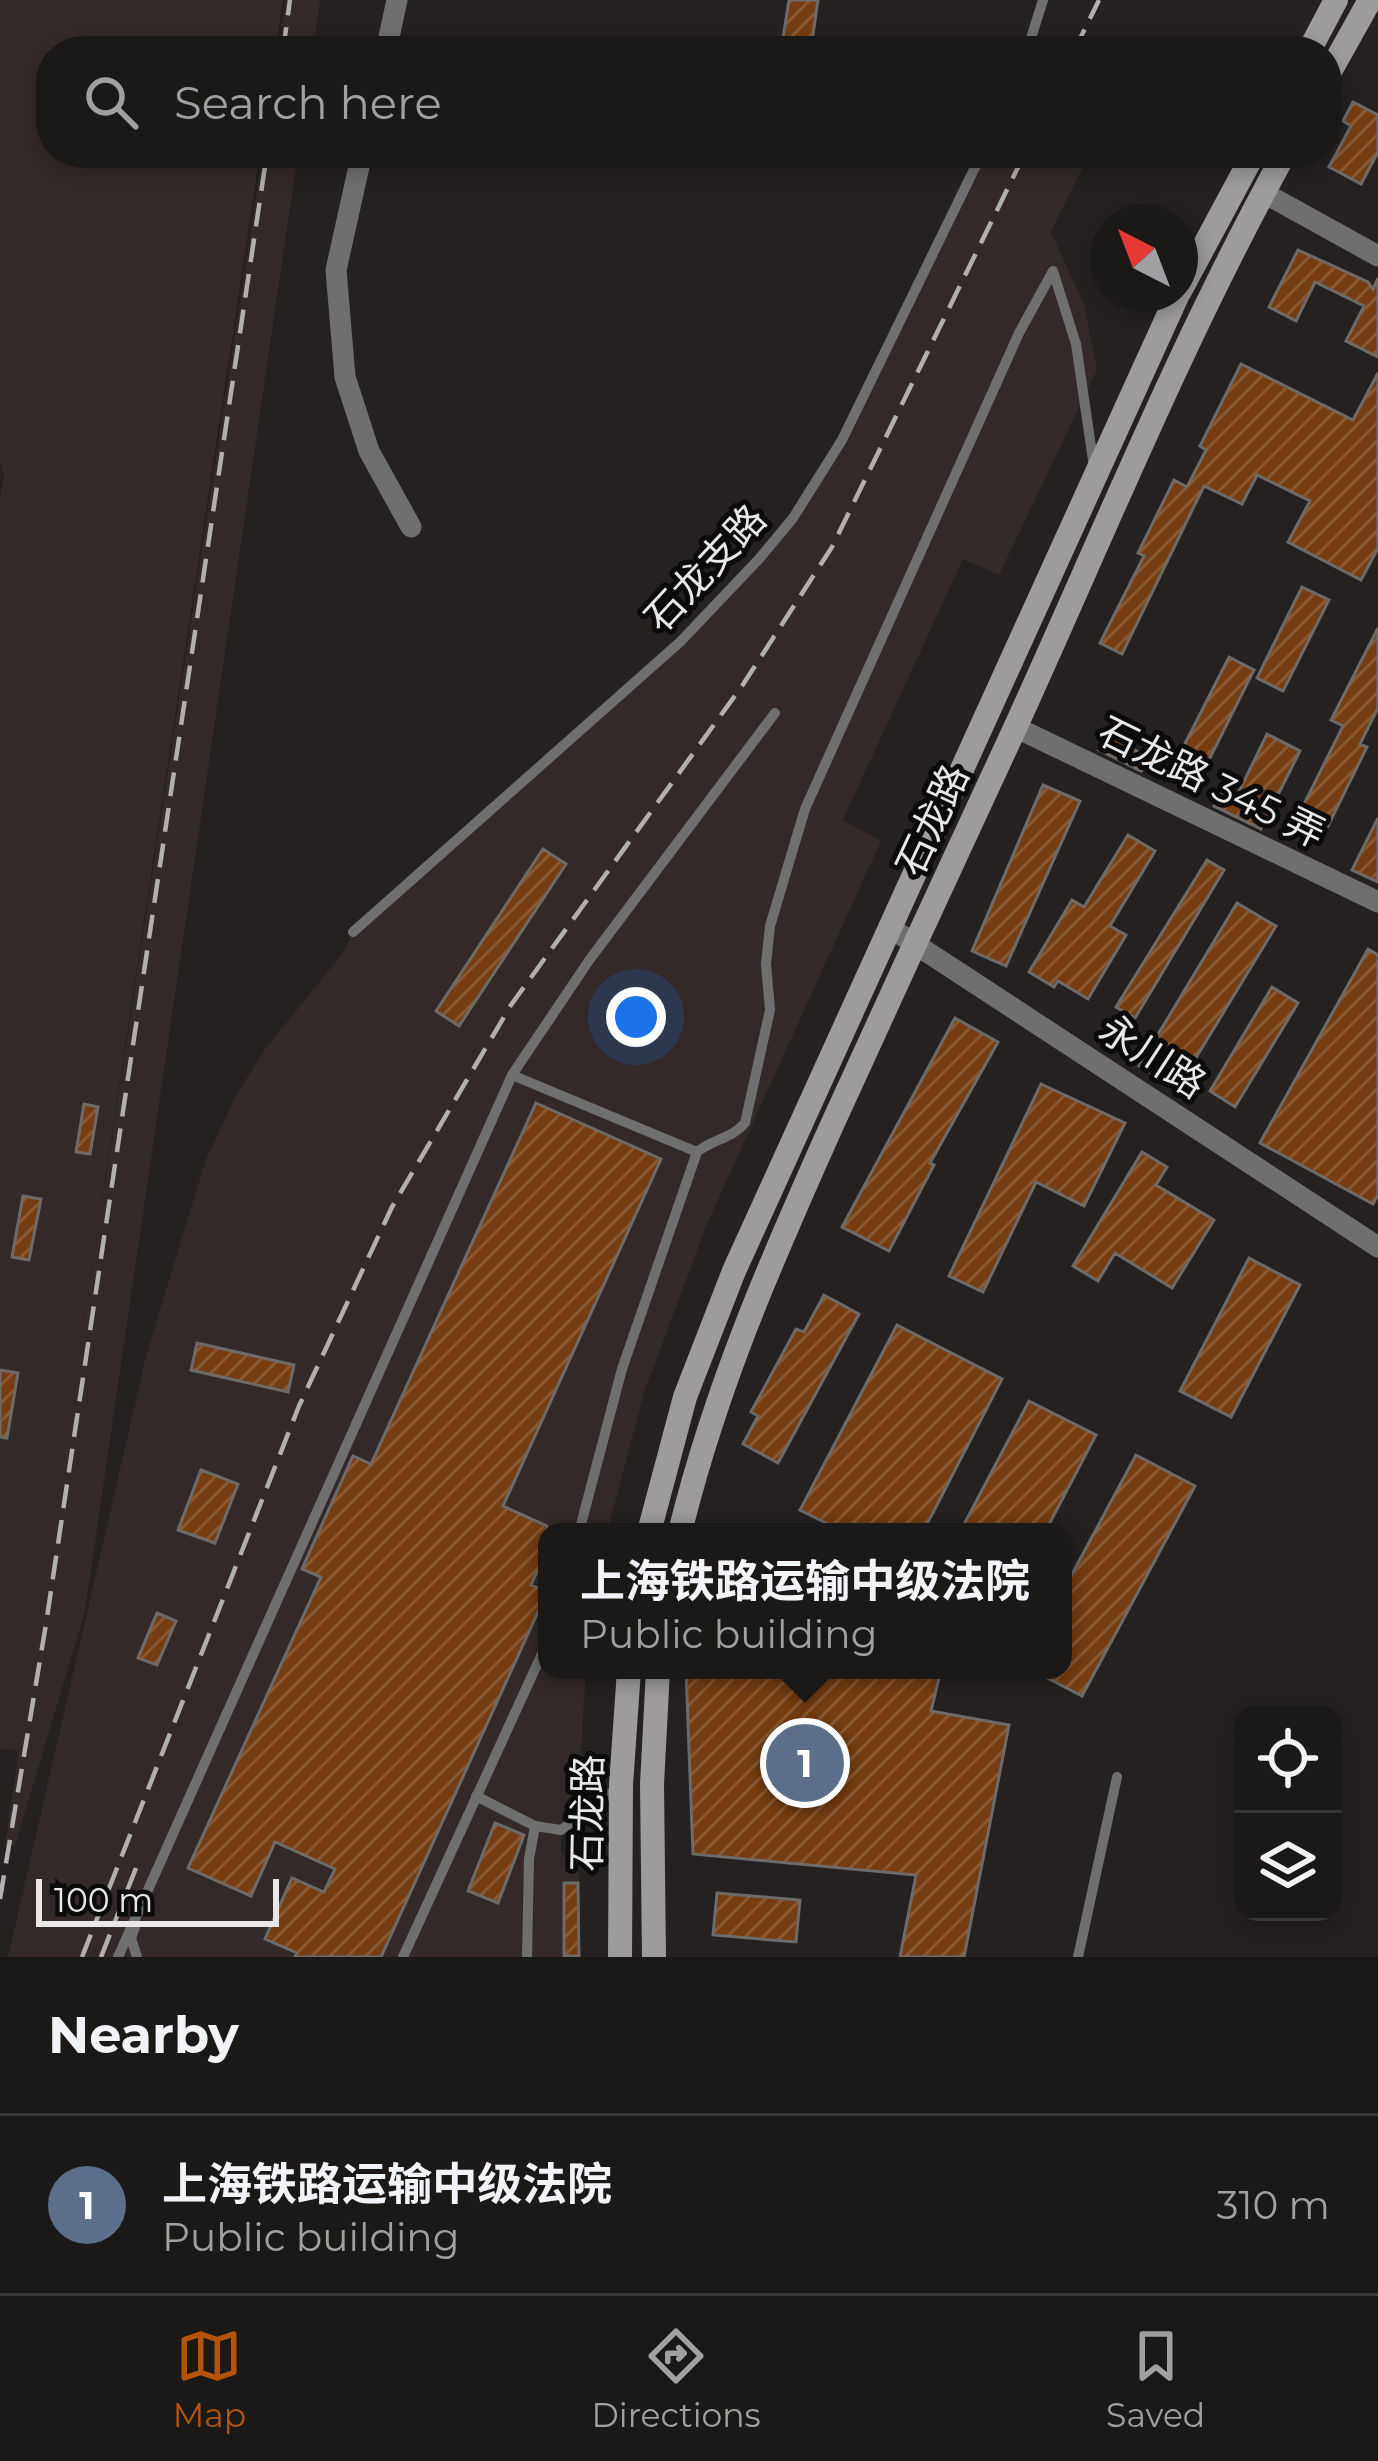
<!DOCTYPE html>
<meta charset="utf-8">
<style>
body{margin:0;font-family:Montserrat,"Noto Sans SC",sans-serif;background:#242221;color:#f1f3f6}
.controls{position:absolute;right:36px;bottom:36px;display:grid;overflow:hidden;border-radius:24px;box-shadow:0 6px 18px #0003}
.controls button{width:108px;height:108px;display:grid;place-items:center;padding:0;border:0;border-bottom:3px solid #393837;background:#1b1918;color:#f1f3f6;font:60px sans-serif}
.compass{position:absolute;left:1090px;top:204px;width:108px;height:108px;border-radius:50%;background:#1b1918;box-shadow:0 6px 18px #0003;rotate:318deg}
.scale{position:absolute;left:36px;bottom:30px;width:243px;box-sizing:border-box;padding-left:12px;border:6px solid #e9e7e7;border-top:0;font-size:33px;line-height:42px;white-space:nowrap;color:#e9e7e7;-webkit-text-stroke:9px #0c0b0b;paint-order:stroke}
.you{position:absolute;left:636px;top:1017px;width:42px;height:42px;margin:-30px;border:9px solid #fff;border-radius:50%;background:#1a73e8;box-shadow:0 0 0 18px #1a73e833}
.badge{display:grid;place-items:center;width:78px;height:78px;border-radius:50%;background:#b45309;color:#fff;font-size:39px;font-weight:700}
.pin{position:absolute;translate:-50% -50%;border:6px solid #fff;box-shadow:0 3px 12px #0006}
.popup{position:absolute;left:538px;top:1523px;width:534px;height:156px;box-sizing:border-box;display:grid;place-content:center;border-radius:24px;background:#1b1918;filter:drop-shadow(0 3px 9px #0005);font-size:39px;white-space:nowrap;color:#a0a0a2}
.popup b{font-size:45px;color:#f1f3f6}
.popup::after{content:'';position:absolute;left:50%;top:100%;margin-left:-24px;border:24px solid transparent;border-top-color:#1b1918}
.list{margin:0;padding:0;list-style:none}
h2{display:flex;justify-content:space-between;align-items:center;height:156px;margin:0;padding:0 48px;font-size:51px}
h2 small{font-size:39px;font-weight:400;color:#a0a0a2}
.list li{display:grid;grid-template-columns:78px 1fr auto;gap:36px;align-items:center;box-sizing:border-box;height:180px;padding:0 48px;border-top:3px solid #393837}
.list b{display:block;font-size:45px;white-space:nowrap}
.list p{margin:0;font-size:39px;white-space:nowrap;color:#a0a0a2}
.list em{font-size:39px;font-style:normal;color:#a0a0a2}
.icon{flex:none;width:66px;height:66px;fill:none;stroke:currentColor;stroke-width:2;stroke-linecap:round;stroke-linejoin:round}
.map{position:relative;flex:none;width:1378px;height:1957px;overflow:hidden}
.search{position:absolute;background:#1b1918;box-shadow:0 6px 18px #0003;left:36px;right:36px;top:36px;height:132px;display:flex;align-items:center;gap:30px;box-sizing:border-box;padding:0 42px;border-radius:48px;color:#a0a0a2;font-size:45px}
.sheet{height:336px;background:#1b1918}
nav{display:flex;justify-content:space-around;align-items:center;box-sizing:border-box;height:168px;border-top:3px solid #393837;background:#1b1918;font-size:33px;color:#a0a0a2}
nav a{display:grid;justify-items:center;gap:6px}
nav .on{color:#b45309}
.map>svg:first-child{display:block}
</style>
<div class="map">
<svg width="1378" height="1957" viewBox="0 0 1378 1957">
<defs>
<pattern id="building-hatch" width="6" height="6" patternUnits="userSpaceOnUse" patternTransform="scale(3)"><rect width="6" height="6" fill="#753d11"/><path d="M-1 1l2-2M0 6l6-6M5 7l2-2" fill="none" stroke="#895934"/></pattern>
</defs>
<rect width="100%" height="100%" fill="#242120"/>
<path fill="#332928" d="M0,0h283l-8,51h-224v102h209l-180,1192 183,-1192h35l-213,1458 -70,235 -10,-1 14,-95 -19,-1v-1251l4,-23 -4,-13z
M286,0h34l-7,51h-34z
M982,153h108l-39,79 33,73 13,65 -98,205 -36,-16 -120,261 38,21 -174,383 -62,166 -38,142h-60v138h39l-7,111 -5,23 -12,7 -1,41 18,19 1,86h-572l138,-601 59,-194 30,-65 30,-48 78,-96 10,-21 368,-331 98,-123z"/>
<path fill="url(#building-hatch)" stroke="#6d6a68" stroke-width="3" d="M789,0h29l-7,48 -29,-4z
M1353,102l25,13v37l-17,32 -32,-17 22,-41 -8,-5z
M1298,250l70,32 5,7 5,-11v79l-32,-16 18,-35 -49,-24 -19,39 -27,-14z
M1241,364l112,56 25,-47v175l-17,32 -73,-38 22,-41 -53,-26 -15,29 -38,-18 -82,168 -22,-11 44,-87 -6,-3 36,-73 13,7 19,-37 -6,-4z
M1302,587l27,13 -46,91 -26,-13z
M1378,628v80l-18,36 7,3 -39,79 -28,-14 43,-86 -12,-6z
M1229,657l25,13 -53,106 -26,-13z
M1110,734l39,25 -8,12 -42,-21z
M1267,734l33,17 -39,78 -47,-23 7,-13 14,7z
M1043,785l37,16 -74,165 -34,-15z
M1378,818v64l-26,-12z
M1128,835l27,16 -45,75 16,9 -38,64 -30,-18 -4,6 -25,-15 43,-72 12,7z
M543,849l23,15 -107,162 -23,-15z
M1207,860l17,10 -89,148 -19,-11z
M1237,903l39,23 -99,163 -38,-23z
M1368,949l10,6v240l-5,9 -113,-61z
M1272,987l26,16 -63,104 -25,-16z
M955,1018l43,24 -68,121 4,2 -45,86 -47,-24z
M1041,1084l84,39 -41,83 -48,-24 -53,110 -34,-16z
M536,1103l125,56 -158,347 44,20v24l-16,35 16,7 -166,365h-86l2,-4 -32,-14 27,-61 32,14 11,-23 -60,-27 -24,54 -63,-28 133,-291 -19,-8 8,-18 43,-95 18,8z
M84,1104l14,3 -8,47 -14,-2z
M1142,1152l25,15 -11,18 58,35 -42,68 -57,-35 -17,28 -25,-15z
M23,1196l18,3 -12,61 -17,-3z
M1249,1258l51,27 -69,132 -51,-26z
M824,1295l35,19 -81,149 -35,-19 15,-28 -7,-4 45,-83 8,3z
M897,1325l105,54 -79,153h-79l-44,-22z
M197,1343l97,22 -6,27 -97,-22z
M0,1370l18,3 -11,65 -7,-1z
M1029,1401l67,34 -51,97h-85z
M1136,1455l59,31 -113,210 -50,-26h31v-79z
M201,1470l37,14 -23,59 -37,-13z
M157,1613l19,8 -19,44 -19,-7z
M686,1670h255l-10,41 78,14 -45,232h-64l16,-82 -223,-21z
M495,1823l29,12 -26,68 -30,-12z
M564,1883h14l1,73h-15z
M717,1893l83,7 -4,42 -83,-7z"/>
<g fill="none" stroke-linecap="round" stroke-linejoin="round">
<path stroke="#706f6f" stroke-width="10" d="M1027,51l16,-51
M1053,271l23,73 18,123
M353,932l327,-290 79,-83 34,-41 49,-78 140,-287
M512,1075l185,77c16,-13 34,-13 48,-29l25,-113 -4,-46 4,-38 35,-117 214,-476 34,-62
M579,1532l43,-163 75,-217
M476,1796l59,30 26,4 58,-43
M135,1927l-4,11 6,19
M118,1957l394,-882 78,-116 185,-246
M403,1957l144,-314
M527,1957l2,-98 6,-33
M1078,1957l39,-180"/>
<path stroke="#706f6f" stroke-width="21" d="M386,51l11,-51
M362,153l-26,117 9,107 24,74 42,76
M1264,193l114,63
M1015,727l363,175
M889,927l489,320"/>
<path stroke="#9e9b9b" stroke-width="24" d="M1309,51l27,-51
M1327,77l43,-77
M1180,291l74,-138
M649,1532l36,-135 49,-126 444,-977
M680,1532c36,-146 91,-271 152,-407 60,-133 122,-264 183,-397 88,-193 167,-389 270,-575
M620,1957l1,-172 8,-115
M654,1957l-2,-173 6,-114"/>
<path stroke="#b2b0af" stroke-width="4.5" stroke-dasharray="24 12" stroke-linecap="butt" d="M283,51l7,-51
M1074,51l25,-51
M0,1899l46,-275 221,-1471
M82,1957l217,-551 93,-199 119,-202 231,-319 90,-139 193,-394
M101,1957l35,-89"/>
</g>
<g text-anchor="middle" dominant-baseline="central" stroke-width="10" stroke-linejoin="round" paint-order="stroke">
<g font-size="39" fill="#e9e7e7" stroke="#0c0b0b">
<text transform="translate(705 568) rotate(-47)">石龙支路</text>
<text transform="translate(1212 782) rotate(26)">石龙路 345 弄</text>
<text transform="translate(932 820) rotate(-65)">石龙路</text>
<text transform="translate(1153 1056) rotate(33)">永川路</text>
<text transform="translate(587 1813) rotate(-89)">石龙路</text>
</g>
</g>
</svg>
<div class="controls">
<button><svg class="icon" aria-label="locate" viewBox="0 0 24 24"><circle cx="12" cy="12" r="6"/><path d="M12 2v4M12 18v4M2 12h4M18 12h4"/></svg></button>
<button><svg class="icon" aria-label="layers" viewBox="0 0 24 24"><path d="M12 4l9 5-9 5-9-5zM3 14l9 5 9-5"/></svg></button>
</div>
<svg class="compass" viewBox="-18 -18 36 36"><path d="M0-13l5 13h-10z" fill="#e53935"/><path d="M0 13l5-13h-10z" fill="#a0a0a2"/></svg>
<div class="scale">100 m</div>
<div class="you"></div>
<div class="pin badge" style="left:805px;top:1763px;background:#5c6f8a">1</div>
<div class="popup"><b>上海铁路运输中级法院</b>Public building</div>
<div class="search"><svg class="icon" aria-label="search" viewBox="0 0 24 24"><circle cx="10" cy="10" r="6"/><path d="M15 15l6 6"/></svg>Search here</div>
</div>
<section class="sheet">
<h2>Nearby<small></small></h2>
<ul class="list">
<li><span class="badge" style="background:#5c6f8a">1</span><div><b>上海铁路运输中级法院</b><p>Public building</p></div><em>310 m</em></li>
</ul>
</section>
<nav>
<a class="on"><svg class="icon" aria-label="map" viewBox="0 0 24 24"><path d="M3 6l6-2 6 2 6-2v14l-6 2-6-2-6 2zM9 4v14M15 6v14"/></svg>Map</a>
<a><svg class="icon" aria-label="directions" viewBox="0 0 24 24"><path d="M12 3l9 9-9 9-9-9zM9 14v-3h6M13 9l2 2-2 2"/></svg>Directions</a>
<a><svg class="icon" aria-label="saved" viewBox="0 0 24 24"><path d="M7 4h10v16l-5-4-5 4z"/></svg>Saved</a>
</nav>
